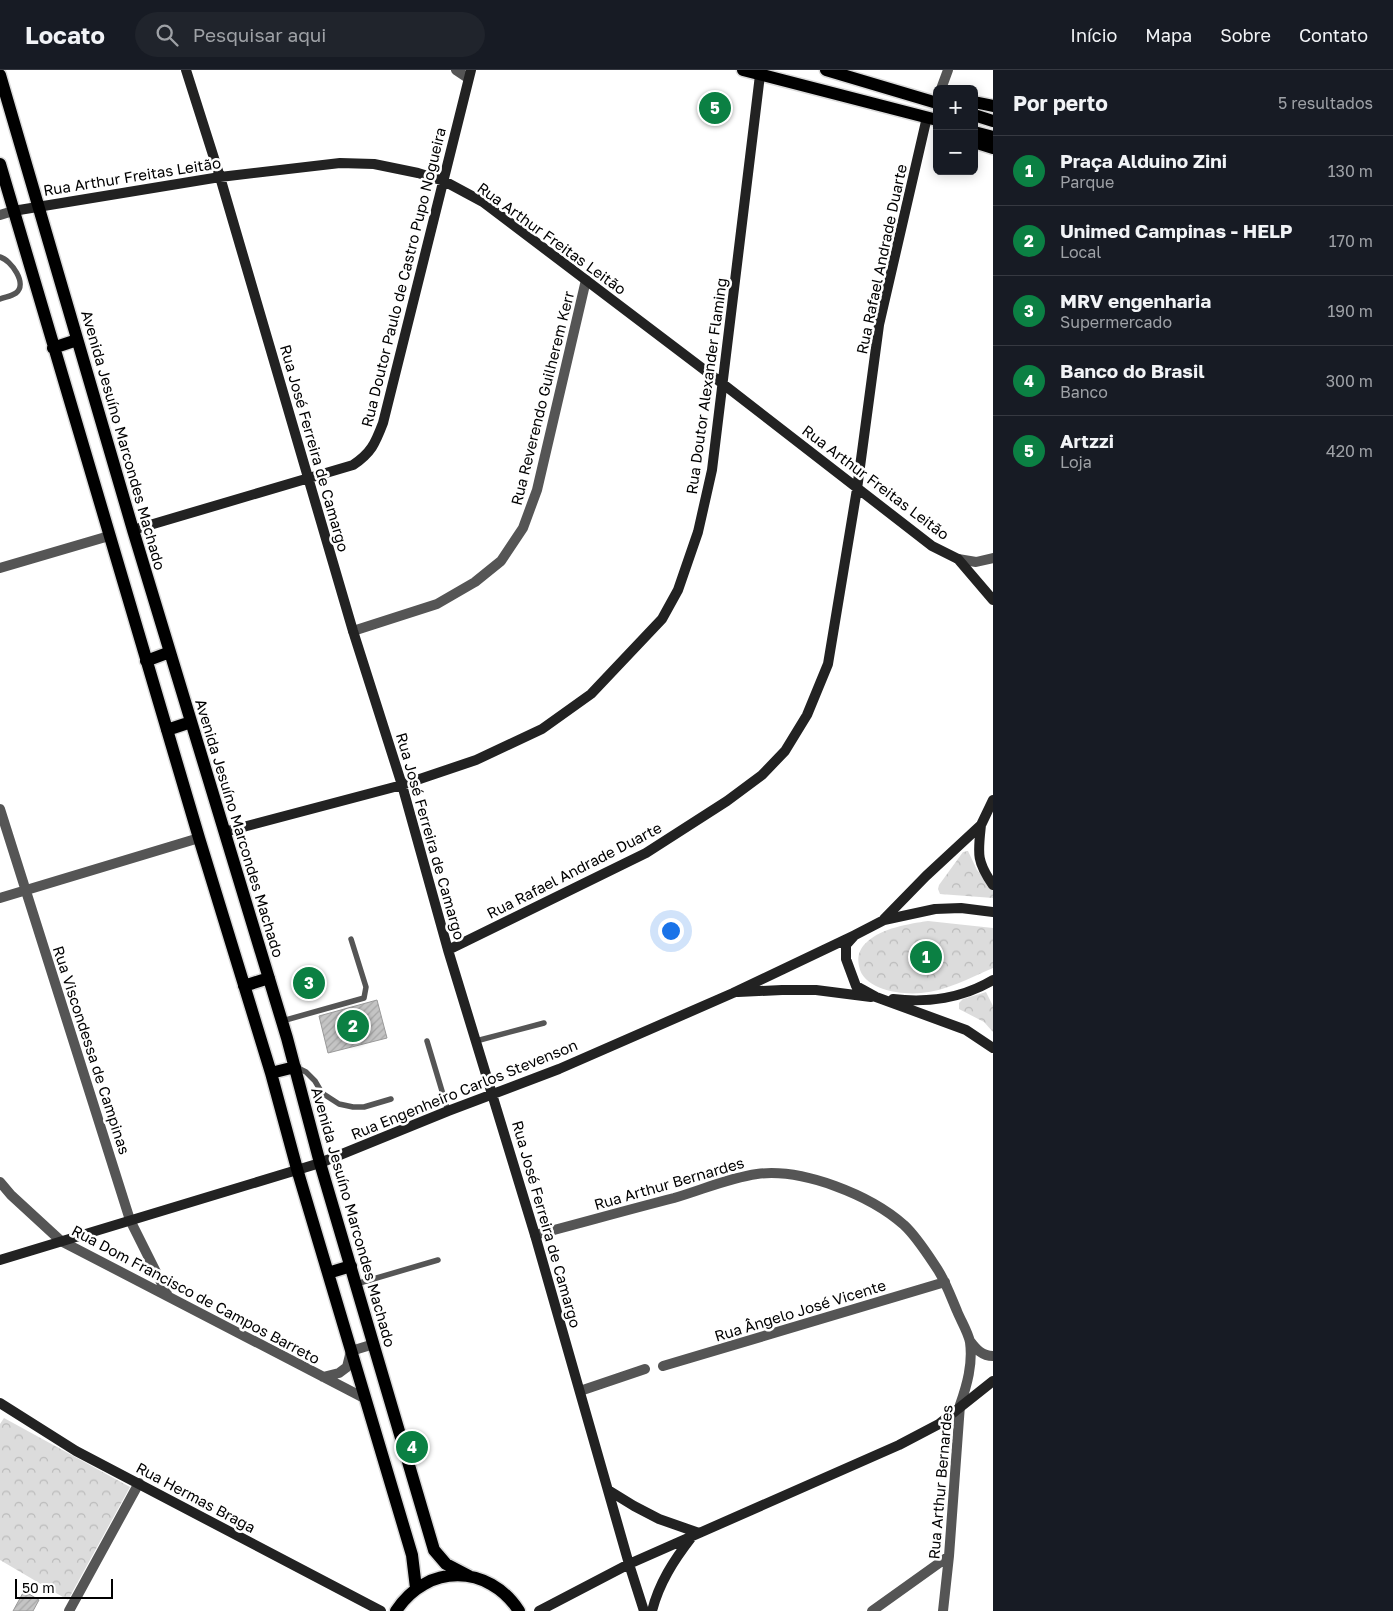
<!DOCTYPE html>
<html lang="pt">
<meta charset="utf-8">
<style>
body{margin:0;font-family:"Golos Text",sans-serif;background:#20242c;color:#f1f3f6}
.controls{position:absolute;right:15px;top:15px;display:grid;overflow:hidden;border-radius:8px;box-shadow:0 2px 12px #0003}
.controls button{width:45px;height:45px;display:grid;place-items:center;padding:0;border:0;border-bottom:1px solid #363941;background:#171b24;color:#f1f3f6;font:25px sans-serif}
.scale{position:absolute;left:15px;bottom:12px;width:98px;box-sizing:border-box;padding-left:5px;border:2px solid #000;border-top:0;font-size:14px;line-height:18px;white-space:nowrap;color:#000;-webkit-text-stroke:4px #fff;paint-order:stroke}
.you{position:absolute;left:670px;top:860px;width:18px;height:18px;margin:-12px;border:4px solid #fff;border-radius:50%;background:#1a73e8;box-shadow:0 0 0 8px #1a73e833}
.badge{display:grid;place-items:center;width:32px;height:32px;border-radius:50%;background:#0b8043;color:#fff;font-size:16px;font-weight:700}
.pin{position:absolute;translate:-50% -50%;border:2px solid #fff;box-shadow:0 1px 5px #0006}
.list{margin:0;padding:0;list-style:none}
h2{display:flex;justify-content:space-between;align-items:center;height:65px;margin:0;padding:0 20px;font-size:21px}
h2 small{font-size:16px;font-weight:400;color:#9ea1a6}
.list li{display:grid;grid-template-columns:32px 1fr auto;gap:15px;align-items:center;box-sizing:border-box;height:70px;padding:0 20px;border-top:1px solid #363941}
.list b{display:block;font-size:19px;white-space:nowrap}
.list p{margin:0;font-size:16px;white-space:nowrap;color:#9ea1a6}
.list em{font-size:16px;font-style:normal;color:#9ea1a6}
.icon{flex:none;width:28px;height:28px;fill:none;stroke:currentColor;stroke-width:2;stroke-linecap:round;stroke-linejoin:round}
.map{position:relative;flex:none;width:993px;height:1541px;overflow:hidden}
header{display:flex;align-items:center;gap:30px;box-sizing:border-box;height:70px;padding:0 25px;background:#171b24;border-bottom:1px solid #363941}
header strong{font-size:24px}
nav{display:flex;gap:28px;margin-inline-start:auto;font-size:18px}
.search{width:350px;height:45px;background:#20242c;display:flex;align-items:center;gap:12px;box-sizing:border-box;padding:0 18px;border-radius:28px;color:#9ea1a6;font-size:19px}
main{display:flex}
aside{flex:1;background:#171b24}
.map>svg:first-child{display:block}
</style>
<header>
<strong>Locato</strong>
<div class="search"><svg class="icon" aria-label="search" viewBox="0 0 24 24"><circle cx="10" cy="10" r="6"/><path d="M15 15l6 6"/></svg>Pesquisar aqui</div>
<nav><a>Início</a><a>Mapa</a><a>Sobre</a><a>Contato</a></nav>
</header>
<main>
<div class="map">
<svg width="993" height="1541" viewBox="0 0 993 1541">
<defs>
<pattern id="park-crowns" width="20" height="18" patternUnits="userSpaceOnUse" patternTransform="scale(1.25)"><rect width="20" height="18" fill="#dcdcdc"/><path d="M2 6a3 3 0 1 1 6 0M12 15a3 3 0 1 1 6 0" fill="none" stroke="#bbb"/></pattern>
<pattern id="building-hatch" width="6" height="6" patternUnits="userSpaceOnUse" patternTransform="scale(1.25)"><rect width="6" height="6" fill="#c4c4c4"/><path d="M-1 1l2-2M0 6l6-6M5 7l2-2" fill="none" stroke="#a7a7a7"/></pattern>
</defs>
<rect width="100%" height="100%" fill="#fff"/>
<path fill="url(#park-crowns)" d="M968,781l9,19 16,18v10l-53,-4 -2,-5 1,-4 24,-33z
M928,851l65,7v40c-23,10 -47,23 -72,25 -20,2 -58,-3 -62,-27 -2,-9 0,-17 8,-24 15,-14 41,-18 61,-21z
M986,922l7,14v26l-9,-10 -25,-13v-6l4,-4z
M4,1348l126,69 -62,113 -68,-40v-136z"/>
<path fill="url(#building-hatch)" stroke="#999" d="M377,930l10,38 -59,15 -9,-37z
M24,1521l15,9 -6,11h-20z"/>
<g fill="none" stroke-linecap="round" stroke-linejoin="round">
<g stroke="#dbdbdb" stroke-width="15">
<path id="primary" d="M743,0l194,50
M826,0l111,33
M0,5l133,455 154,508 33,125 114,387 12,14 23,12
M974,32l19,4
M974,45l19,6
M974,62l19,5
M974,72l19,6
M0,94l199,674 72,235 26,96 115,386 4,33
M53,278l24,-8
M146,591l24,-9
M167,660l24,-8
M244,916l25,-8
M271,1003l24,-6
M328,1203l23,-7
M396,1541c31,-48 93,-47 123,0"/>
</g>
<path stroke="#555" stroke-width="5.5" d="M0,187c11,3 28,27 16,36 -4,3 -11,4 -16,6
M282,951l82,-23 2,-11 -15,-48
M427,971l21,70
M476,971l68,-18
M296,997l10,5 9,9 7,12 17,11 14,3h11l27,-8
M356,1214l82,-24"/>
<path stroke="#555" stroke-width="10" d="M456,0l12,8
M941,19l7,-19
M0,145l13,-4
M958,489l18,3 17,-4
M0,498l109,-32
M353,561l84,-27 38,-22 26,-21 22,-33 14,-38 49,-210
M0,739l130,411 38,76
M0,828l199,-60
M0,1112l11,13 50,46 305,158
M535,1165c46,-12 92,-25 139,-37 28,-8 54,-20 83,-24 46,-6 113,21 147,51 13,12 24,30 34,45 8,13 13,27 19,41 4,10 11,21 13,31 3,22 -3,43 -10,63l-11,151 -6,55
M970,1271c6,8 12,15 23,15
M663,1296l282,-84
M323,1307l16,-4 8,-6 4,-16 23,-7
M580,1321l65,-22
M69,1541l70,-128
M872,1541l77,-55"/>
<path stroke="#222" stroke-width="10" d="M186,0l34,107 133,454 49,154 46,165 87,285 94,329 15,47
M13,141l207,-34 120,-14 34,1 44,9 26,8 39,21 240,182 209,162 26,13 35,41
M133,460l220,-65c18,-12 22,-21 30,-42l88,-353
M981,755c-3,28 -5,36 12,60
M224,762l178,-47 74,-25 66,-31 49,-35 71,-75 16,-29 20,-58 14,-62 48,-395
M993,842l-32,-4 -26,1 -51,11 -29,15 -9,10v14l10,27 20,11 90,33 27,18
M884,849l42,-43 55,-51 12,-25
M448,880l198,-97 81,-52 35,-26 23,-24 22,-36 21,-51 29,-175 22,-164 48,-208
M738,922l44,-2h34l55,7
M893,929c34,4 70,-1 100,-19
M0,1190l320,-97 128,-52 111,-42 174,-76 122,-58
M0,1333l76,48 305,160
M608,1420l26,16 25,13 40,14
M539,1541l90,-47 270,-119 40,-21 54,-43
M652,1541c7,-28 22,-51 39,-73"/>
<use href="#primary" stroke="#000" stroke-width="12"/>
</g>
<g text-anchor="middle" dominant-baseline="central" stroke-width="5" stroke-linejoin="round" paint-order="stroke">
<g font-size="15" fill="#000" stroke="#fff">
<text transform="translate(132 106) rotate(-9)">Rua Arthur Freitas Leitão</text>
<text transform="translate(552 168) rotate(36)">Rua Arthur Freitas Leitão</text>
<text transform="translate(881 189) rotate(-78)">Rua Rafael Andrade Duarte</text>
<text transform="translate(403 207) rotate(-76)">Rua Doutor Paulo de Castro Pupo Nogueira</text>
<text transform="translate(706 316) rotate(-82)">Rua Doutor Alexander Flaming</text>
<text transform="translate(542 328) rotate(-76)">Rua Reverendo Guilherem Kerr</text>
<text transform="translate(124 370) rotate(74)">Avenida Jesuíno Marcondes Machado</text>
<text transform="translate(315 378) rotate(74)">Rua José Ferreira de Camargo</text>
<text transform="translate(876 412) rotate(37)">Rua Arthur Freitas Leitão</text>
<text transform="translate(240 758) rotate(73)">Avenida Jesuíno Marcondes Machado</text>
<text transform="translate(431 766) rotate(74)">Rua José Ferreira de Camargo</text>
<text transform="translate(574 800) rotate(-27)">Rua Rafael Andrade Duarte</text>
<text transform="translate(92 980) rotate(72)">Rua Viscondessa de Campinas</text>
<text transform="translate(464 1019) rotate(-22)">Rua Engenheiro Carlos Stevenson</text>
<text transform="translate(669 1113) rotate(-16)">Rua Arthur Bernardes</text>
<text transform="translate(354 1147) rotate(74)">Avenida Jesuíno Marcondes Machado</text>
<text transform="translate(547 1154) rotate(74)">Rua José Ferreira de Camargo</text>
<text transform="translate(196 1224) rotate(28)">Rua Dom Francisco de Campos Barreto</text>
<text transform="translate(800 1240) rotate(-17)">Rua Ângelo José Vicente</text>
<text transform="translate(940 1412) rotate(-85)">Rua Arthur Bernardes</text>
<text transform="translate(196 1427) rotate(28)">Rua Hermas Braga</text>
</g>
</g>
</svg>
<div class="controls">
<button>+</button>
<button>−</button>
</div>
<div class="scale">50 m</div>
<div class="you"></div>
<div class="pin badge" style="left:926px;top:887px">1</div>
<div class="pin badge" style="left:353px;top:956px">2</div>
<div class="pin badge" style="left:309px;top:913px">3</div>
<div class="pin badge" style="left:412px;top:1377px">4</div>
<div class="pin badge" style="left:715px;top:38px">5</div>
</div>
<aside>
<h2>Por perto<small>5 resultados</small></h2>
<ul class="list">
<li><span class="badge">1</span><div><b>Praça Alduino Zini</b><p>Parque</p></div><em>130 m</em></li>
<li><span class="badge">2</span><div><b>Unimed Campinas - HELP</b><p>Local</p></div><em>170 m</em></li>
<li><span class="badge">3</span><div><b>MRV engenharia</b><p>Supermercado</p></div><em>190 m</em></li>
<li><span class="badge">4</span><div><b>Banco do Brasil</b><p>Banco</p></div><em>300 m</em></li>
<li><span class="badge">5</span><div><b>Artzzi</b><p>Loja</p></div><em>420 m</em></li>
</ul>
</aside>
</main>
